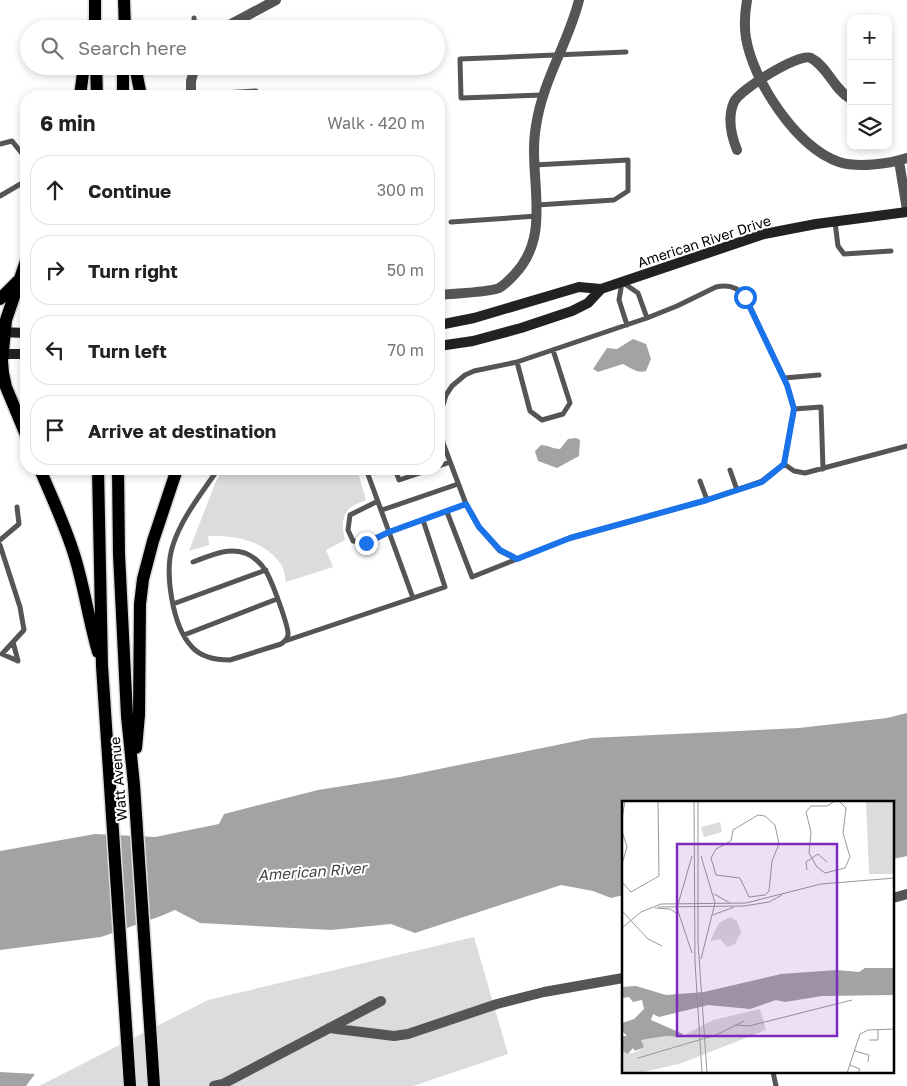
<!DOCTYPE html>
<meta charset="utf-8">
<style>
body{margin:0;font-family:"Golos Text",sans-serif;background:#f2f2f2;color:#222}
.controls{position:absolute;right:15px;top:15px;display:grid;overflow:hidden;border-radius:10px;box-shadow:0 2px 8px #0003}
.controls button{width:45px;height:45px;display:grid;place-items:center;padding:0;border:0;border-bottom:1px solid #e0e0e0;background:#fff;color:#222;font:25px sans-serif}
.stop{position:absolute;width:15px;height:15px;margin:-11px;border:4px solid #1a73e8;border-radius:50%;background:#fff}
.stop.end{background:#1a73e8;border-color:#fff;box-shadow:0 1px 5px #0008}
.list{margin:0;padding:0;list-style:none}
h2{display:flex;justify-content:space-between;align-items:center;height:65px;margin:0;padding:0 20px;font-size:21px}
h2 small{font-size:16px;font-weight:400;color:#767676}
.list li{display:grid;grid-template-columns:32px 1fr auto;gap:15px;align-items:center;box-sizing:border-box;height:70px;margin:0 10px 10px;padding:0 10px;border:1px solid #e0e0e0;border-radius:20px}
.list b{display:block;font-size:19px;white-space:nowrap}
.list em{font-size:16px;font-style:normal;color:#767676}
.icon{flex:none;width:28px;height:28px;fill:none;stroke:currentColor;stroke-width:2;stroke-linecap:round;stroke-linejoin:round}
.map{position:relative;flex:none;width:907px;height:1086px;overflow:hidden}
.search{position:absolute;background:#fff;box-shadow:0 2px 8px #0003;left:20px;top:20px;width:425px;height:55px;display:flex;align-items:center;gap:12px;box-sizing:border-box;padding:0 18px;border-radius:28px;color:#767676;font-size:19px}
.panel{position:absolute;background:#fff;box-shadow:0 2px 8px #0003;left:20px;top:90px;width:425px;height:385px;border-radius:20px}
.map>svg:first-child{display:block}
</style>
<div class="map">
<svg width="907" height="1086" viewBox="0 0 907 1086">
<rect width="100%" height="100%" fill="#fff"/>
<path fill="#dcdcdc" d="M224,469h133l9,31c-4,2 -11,4 -15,7 -10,8 -9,22 -6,33l-19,10 7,17 -47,15c-1,-6 -2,-14 -6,-19 -18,-23 -44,-28 -72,-27l1,9 -20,6 27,-70z
M474,937l34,117 -95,32h-374l169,-86z"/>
<path fill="#a3a3a3" d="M633,339l13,5 5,15 -5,12c-8,3 -15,-3 -23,-7l-25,8 -5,-3 14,-21 10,1z
M576,438l4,2 -1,16 -22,12 -19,-7 -3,-10 6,-6c7,0 12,4 19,4l8,-10z
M907,713v143l-14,3v-57h-270v93l-12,3 -18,-7 -32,-6 -146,48 -24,-9 -60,6 -131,-7 -25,-13 -14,6 -60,21 -101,13v-99l95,-17 60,3 64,-13 5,-10 94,-24 82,-13 191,-39 208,-10 88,-10z
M0,1072l35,2 -9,12h-26z"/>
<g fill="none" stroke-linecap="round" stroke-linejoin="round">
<g stroke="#dbdbdb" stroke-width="15">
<path id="primary" d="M95,0v29
M124,0l1,29
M96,66l1,30
M135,66l6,30
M80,96l4,-30
M123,96v-30
M26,261l-20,59 -4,41 1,12 3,14 20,48
M0,299l18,-18
M40,469c11,27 24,54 33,82 11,33 15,67 25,101
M98,469l4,197 28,420
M118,469l1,85 8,162 7,69 20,301
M136,748l3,-33 1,-111 3,-25 10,-38 24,-72"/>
</g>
<path stroke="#555" stroke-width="5" d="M194,18l1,11
M191,95l65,-4v5
M542,95l-81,3 -1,-39 166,-7
M0,144l12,-3 12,15v26l-24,14
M534,165l94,-5v31l-14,9 -77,5
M451,222l86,-6
M835,222l3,24 6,8 47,-3
M627,325l-8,-25 3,-18 16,11 9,25
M517,362l13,49 12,9 21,-6 7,-11 -17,-53
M784,378l35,-3
M794,409l27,-2 2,62
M439,466l11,-4
M366,469l23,63 77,-28
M395,469l4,11 33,-11
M730,470l7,20
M700,481l7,19
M382,510l76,-26
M447,512l25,65 98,-39 137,-38 55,-19 22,-17
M0,540l19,-16 -2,-17
M0,545l20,62 4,23 -22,24 16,7
M517,559l-17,-8 -21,-24 -13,-23 -23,-61 -2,-13 1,-22 4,-13 6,-9 13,-11 9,-4 43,-9 130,-44 30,-12 39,-19c13,-3 22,0 29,10l42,88 7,24 -10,55 10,7 11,2 102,-27
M193,562c17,-6 33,-15 52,-9 8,3 16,10 20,17 6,8 24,57 23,65 -1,4 -4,7 -7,9l-51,16c-14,0 -28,-2 -38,-13 -20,-21 -28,-76 -19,-102 9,-28 29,-52 45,-76
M413,598l32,-11 -22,-67
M173,604l93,-34
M184,635l93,-36
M285,641l128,-43 -24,-66 -23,11 -13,-2 -5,-11 2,-15 28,-14
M13,642l5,19
M773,1072l3,14"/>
<path stroke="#555" stroke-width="10" d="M747,0c-2,12 -3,26 -1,38 7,43 51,110 93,124 18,6 50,2 68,-4
M222,29l54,-29
M191,96v-15l4,-15
M737,150c-6,-15 -10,-32 -3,-48 5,-12 66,-50 77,-44 17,9 23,32 40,41
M899,161l8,49
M439,295c14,-2 48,-2 60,-7 6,-3 10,-8 15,-13 40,-41 13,-99 22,-149 7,-47 32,-82 43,-126
M893,898l14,-4
M329,1028l65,8 14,-2 89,-30 47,-12 79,-14
M214,1086l9,-2 158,-83"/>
<path stroke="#222" stroke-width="10" d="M439,325l35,-7 105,-31 22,2 163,-55 52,-10 91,-12
M0,332l26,1
M439,346l34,-5 48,-13 51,-17 16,-8 13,-14
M0,354h26"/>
<use href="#primary" stroke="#000" stroke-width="12"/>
</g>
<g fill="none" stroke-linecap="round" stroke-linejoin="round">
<path stroke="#1a73e8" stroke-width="6" d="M366,543l23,-11 77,-28 13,23 21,23 17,9 53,-21 137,-38 55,-18 22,-18 10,-55 -7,-24 -42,-88"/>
</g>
<g text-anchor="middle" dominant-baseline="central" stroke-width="4" stroke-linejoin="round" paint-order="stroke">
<g font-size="14" fill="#000" stroke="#fff">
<text transform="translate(704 241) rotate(-18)">American River Drive</text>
<text transform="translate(118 779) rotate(-95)">Watt Avenue</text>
</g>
<g font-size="15" font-style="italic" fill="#444" stroke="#fff">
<text transform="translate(312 871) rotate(-4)">American River</text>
</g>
</g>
<g transform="translate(622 801)">
<rect width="272" height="272" fill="#fff"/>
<path d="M244,0h28v73h-25zM98,21l2,10 -18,5 -3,-10zM108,116l7,4 4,11 -6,12 -8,3 -7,-8 -10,2 9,-18zM138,208l6,21 -84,33 -42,10h-18v-22l6,3 11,-3 2,-11 25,-4 15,1 32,-17z" fill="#dcdcdc"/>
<path d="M243,167h29v27l-72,1 -37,6 -9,-2 -26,9 -42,-4 -49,12 -6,-3 -2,6 32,14 -2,3 -15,-1 -25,4 3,7 -9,4 -2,-3 -5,6 -6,-3v-15h5l-5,-5v-8l12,-4 10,-10 -2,-9 -9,2 -4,-5 -7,1v-11l14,-1 30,9 38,-3 77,-18 56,-4 22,2z" fill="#a3a3a3"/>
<path fill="none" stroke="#999" stroke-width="1" d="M72,0l1,161 7,111M76,0v141l9,131M213,0l-8,5h-16l-5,6 5,20 -2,21 8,14 8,6 20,-5 5,-11 -7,-24 3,-25 -7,-7M136,14l7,1 10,9 4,19 -7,17 -3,30 -4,4 -16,2 -9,-19 -24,-3 -5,-17 5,-9 15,-8 2,-11zM0,18l3,-18M0,30l5,16 -5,17M70,55l-15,52 15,45M79,55l14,47 -14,56M185,69l-1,-8 12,-8 9,8M0,81l9,10 28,-16 -1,-75M92,93l16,9M36,106l86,-1 25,-4 13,-7M33,107l15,1 8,5M0,110l26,28 14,7M91,114l21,-8M0,127l19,-16 20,-8 85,-1 75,-19 74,-6M113,224l14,1 103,-26M247,239h9v-10M233,250l14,4 -1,7M16,257l78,-23 28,-14M228,264l10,4 -2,4M225,272l13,-39 8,-4 27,-1"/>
<path fill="#7b2cbf" fill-opacity="0.15" stroke="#7b2cbf" stroke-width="2.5" d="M55,43h160v192h-160z"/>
<rect width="272" height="272" fill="none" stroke="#000" stroke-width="2.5"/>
</g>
</svg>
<div class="controls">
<button>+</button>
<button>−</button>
<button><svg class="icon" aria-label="layers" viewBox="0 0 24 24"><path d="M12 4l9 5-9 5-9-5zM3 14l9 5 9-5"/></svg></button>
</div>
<div class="stop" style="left:745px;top:297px"></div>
<div class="stop end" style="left:366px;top:543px"></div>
<div class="search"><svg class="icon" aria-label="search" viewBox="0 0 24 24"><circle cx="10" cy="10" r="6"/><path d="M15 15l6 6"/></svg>Search here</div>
<section class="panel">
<h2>6 min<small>Walk · 420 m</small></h2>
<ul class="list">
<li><svg class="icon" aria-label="ahead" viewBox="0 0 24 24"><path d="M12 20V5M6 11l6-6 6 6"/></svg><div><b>Continue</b></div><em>300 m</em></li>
<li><svg class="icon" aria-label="right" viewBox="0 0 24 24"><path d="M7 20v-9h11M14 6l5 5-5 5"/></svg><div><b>Turn right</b></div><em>50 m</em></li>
<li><svg class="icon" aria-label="left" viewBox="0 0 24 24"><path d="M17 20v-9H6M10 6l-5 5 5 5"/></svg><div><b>Turn left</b></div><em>70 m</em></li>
<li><svg class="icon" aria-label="arrive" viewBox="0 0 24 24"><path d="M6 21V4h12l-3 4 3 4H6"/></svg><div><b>Arrive at destination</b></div></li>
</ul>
</section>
</div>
